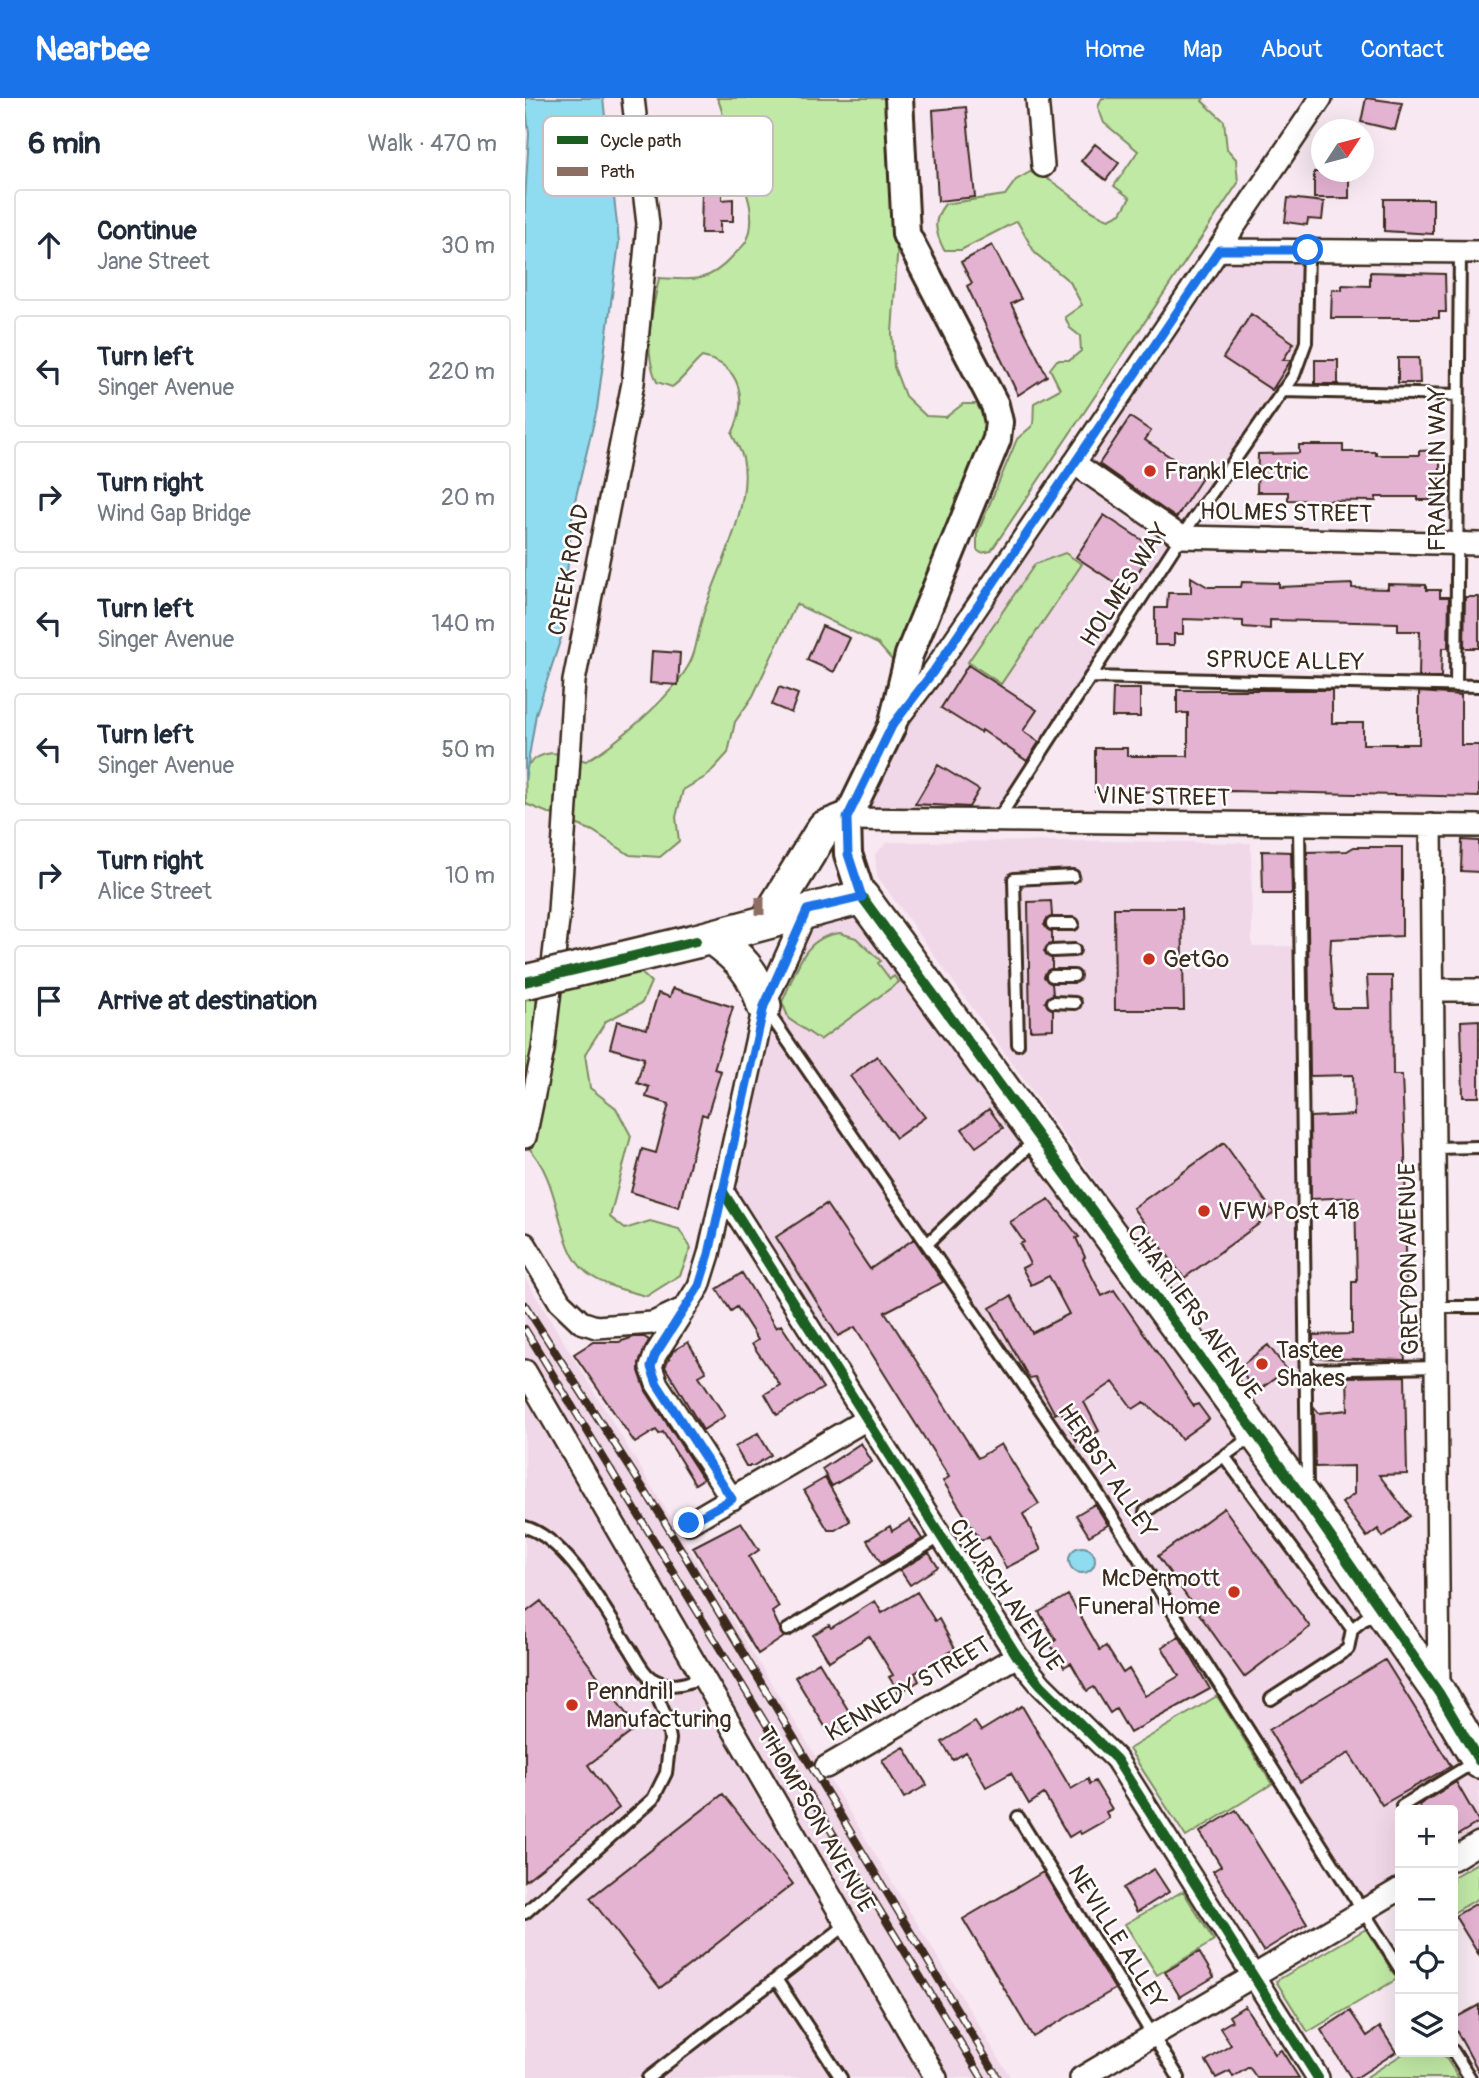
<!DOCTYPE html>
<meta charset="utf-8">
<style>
body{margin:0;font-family:Pangolin,sans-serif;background:#f6f6f7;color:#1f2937}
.controls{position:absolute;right:21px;bottom:21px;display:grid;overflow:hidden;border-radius:7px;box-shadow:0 7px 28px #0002}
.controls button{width:63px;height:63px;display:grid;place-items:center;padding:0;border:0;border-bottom:2px solid #e0e1e3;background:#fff;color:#1f2937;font:35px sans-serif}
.compass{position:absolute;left:786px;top:21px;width:63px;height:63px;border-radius:50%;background:#fff;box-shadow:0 7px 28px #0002;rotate:54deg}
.stop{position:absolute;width:21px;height:21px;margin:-16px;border:5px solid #1a73e8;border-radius:50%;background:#fff}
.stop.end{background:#1a73e8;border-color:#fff;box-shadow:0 2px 7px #0008}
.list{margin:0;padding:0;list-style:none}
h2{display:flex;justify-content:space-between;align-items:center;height:91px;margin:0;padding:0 28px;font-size:30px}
h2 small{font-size:23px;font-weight:400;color:#747a83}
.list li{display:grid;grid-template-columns:46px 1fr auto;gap:21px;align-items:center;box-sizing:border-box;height:112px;margin:0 14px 14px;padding:0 14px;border:2px solid #e0e1e3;border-radius:7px}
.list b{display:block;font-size:26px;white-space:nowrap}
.list p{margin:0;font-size:23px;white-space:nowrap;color:#747a83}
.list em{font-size:23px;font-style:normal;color:#747a83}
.icon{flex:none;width:38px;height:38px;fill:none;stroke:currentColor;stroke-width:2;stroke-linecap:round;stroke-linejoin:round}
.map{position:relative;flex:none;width:954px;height:1980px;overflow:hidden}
header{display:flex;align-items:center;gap:42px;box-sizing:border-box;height:98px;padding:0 35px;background:#1a73e8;color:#fff}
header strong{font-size:33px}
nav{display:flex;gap:38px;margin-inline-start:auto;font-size:24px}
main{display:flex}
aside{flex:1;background:#fff}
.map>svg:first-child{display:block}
</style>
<header>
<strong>Nearbee</strong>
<nav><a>Home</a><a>Map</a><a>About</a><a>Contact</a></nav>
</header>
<main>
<aside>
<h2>6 min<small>Walk · 470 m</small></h2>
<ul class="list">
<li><svg class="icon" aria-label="ahead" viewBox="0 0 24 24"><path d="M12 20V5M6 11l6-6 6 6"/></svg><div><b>Continue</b><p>Jane Street</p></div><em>30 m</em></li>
<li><svg class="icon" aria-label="left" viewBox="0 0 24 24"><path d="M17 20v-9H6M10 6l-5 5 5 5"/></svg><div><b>Turn left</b><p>Singer Avenue</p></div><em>220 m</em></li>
<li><svg class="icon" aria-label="right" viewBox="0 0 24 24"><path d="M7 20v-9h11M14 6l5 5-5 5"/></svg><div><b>Turn right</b><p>Wind Gap Bridge</p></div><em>20 m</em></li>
<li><svg class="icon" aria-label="left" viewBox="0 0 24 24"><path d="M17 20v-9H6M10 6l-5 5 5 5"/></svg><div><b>Turn left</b><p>Singer Avenue</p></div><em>140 m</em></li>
<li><svg class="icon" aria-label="left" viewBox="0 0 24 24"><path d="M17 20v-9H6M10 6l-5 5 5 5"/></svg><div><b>Turn left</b><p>Singer Avenue</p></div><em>50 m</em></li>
<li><svg class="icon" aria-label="right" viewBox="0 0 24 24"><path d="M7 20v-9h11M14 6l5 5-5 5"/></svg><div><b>Turn right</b><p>Alice Street</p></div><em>10 m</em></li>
<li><svg class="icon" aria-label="arrive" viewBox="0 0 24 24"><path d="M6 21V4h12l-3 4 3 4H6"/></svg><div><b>Arrive at destination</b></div></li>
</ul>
</aside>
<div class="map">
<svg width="954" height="1980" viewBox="0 0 954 1980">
<rect width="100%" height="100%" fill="#f7e8f2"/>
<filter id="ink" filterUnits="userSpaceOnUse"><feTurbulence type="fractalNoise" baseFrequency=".0143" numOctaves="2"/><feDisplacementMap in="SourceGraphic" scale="14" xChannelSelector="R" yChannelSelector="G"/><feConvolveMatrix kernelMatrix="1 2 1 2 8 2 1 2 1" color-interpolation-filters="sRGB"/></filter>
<g filter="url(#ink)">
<path fill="#f1d8e8" d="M694,152h89l-2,92 -12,33 -298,447 -149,-3 45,-93z
M576,743l150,2 1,103h40l8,530 -234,-338 -189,-262 -2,-22 13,-12z
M337,799l617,864v82l-26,16v-49h-53v79l-37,22 -270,-425 -143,-207 -130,69 -97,-156 41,-186 43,-96z
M0,1180l486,800h-486z"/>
<path fill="#c0e9a5" stroke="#7e8a62" stroke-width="2" d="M192,0h177l4,144 -6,91 2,34 11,29 21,20 20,1 17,-13h14l10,21 1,21 -88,223 -22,-25 -82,-40 -43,92 -18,26 -7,31 -21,23 -24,14 -7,27 3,24 -19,16 -30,-2 -37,-24 -67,-27 -1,-37c21,-21 34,-14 61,-6 32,-19 81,-60 101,-93 10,-15 11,-39 17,-56 14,-42 49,-109 39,-154 -2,-8 -8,-17 -11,-24 16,-33 10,-69 -30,-77 -12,10 -17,21 -30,30l-15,-5c-15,-34 -5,-68 2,-104 32,2 48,6 72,-20 4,-5 11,-10 15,-16 16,-30 -9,-69 -17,-98 -5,-16 -4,-31 -12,-46z
M577,0h102l-2,3 22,20 3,28 9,10 2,24 -247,368 -10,2 -4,-3v-16l40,-95c21,-19 15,-7 17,-36l26,-14 -10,-20 7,-9h13l11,-9 -1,-15 -10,-8 -5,-11 17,-12 -12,-23 -35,-29 -18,-32 -56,29h-17c-9,-18 -12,-30 1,-46l60,-9 11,-15 14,-8c30,7 49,37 79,47l12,-6 9,-15 -16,-12 24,-35 -34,-28 -6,-16z
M540,455l17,11 -81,120 -33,-22 67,-98z
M315,835l16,5 25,23 -3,2 12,16 4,-3 5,6 -79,58 -31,-21 -7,-17c15,-31 20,-65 58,-69z
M110,869l16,15 -9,21 -36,18 -21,33 5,34 26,20 15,28 -21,81 15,12 25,-8 29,8 12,19 -11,27 -33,21c-20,-5 -43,-10 -60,-23 -33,-27 -23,-92 -62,-129v-144z
M692,1598l55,88 -86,53 -57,-88z
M954,1764v36l-26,15v-36z
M658,1793l31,50 -57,34 -32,-51z
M841,1831l31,50 -89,53 -32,-51z
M881,1954h36l17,26h-94z"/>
<path fill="#8fdbf0" stroke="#6d949c" stroke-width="2" d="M0,0h78l16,144 -22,167 -24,100 -12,129 -25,76 -11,67v-581l4,-66z
M544 1462a13 13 0 1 1 26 0a13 13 0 1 1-26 0Z"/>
<path fill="#e4b3d2" stroke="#3b2a1e" stroke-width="2" d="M841,0l36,5 -7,27 -34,-8z
M441,9l9,90 -37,4 -5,-91z
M570,46l24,19 -13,17 -25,-19z
M789,74h35v26h-35z
M177,91l20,1v10l11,-1v22h-13v12h-19z
M763,100l36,4 -2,18 -14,-1 -1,6 -22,-3z
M859,101h49v35l-49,-3z
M467,147l29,54 -10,5 36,72 -29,19 -51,-109 5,-3 -11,-21z
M845,174l75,2 1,38h-7v6h-108l1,-29 10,1v-5l28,1z
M726,216l43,29 -11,17h8l-19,30 -49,-32z
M873,260h21l1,25h-22z
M790,262h23v24h-23z
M605,319l21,14 -6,9 57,38 -26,40 -77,-54z
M774,347h44v7h33v3h43v-4l21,-1v50h-22v-3h-42v4l-88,-1v-8h-31l1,-38 41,-1z
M579,417l50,33 -28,42 -50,-33z
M666,479l17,10h33l1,-5 37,1v4l73,-3v4l36,1v-5l38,1v5h14v7h9l-1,51h-6l-1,29h-22l1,-46h-22v-8l-128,-3v9l-27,-2v-6l-60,-2v15h-9v11h-19v-37h12l1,-15h23z
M940,499h14v51h-15z
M297,528l28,12 -16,34 -27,-12z
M127,553l28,2 -2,32 -28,-2z
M443,567l69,45 -14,21 16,11 -12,19 -45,-31 -1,3 -40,-25z
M254,589l19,7 -7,19 -19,-8z
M588,591h27v28h-28z
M652,592h155v33h31v21h56v-52l42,3v50h18v52l-246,-6 -138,1v-44h32v8h61v-43h-11z
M413,667l41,25 -10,17 -54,-3z
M937,742l17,1v31l-18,-1z
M829,749h48v89l-71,3 -1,19 3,50h36l-2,-32h25l1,99h9l3,76 2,199h-3l1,10 -92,-2v-23l39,-1v-52h5l-2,-85 -44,2 -1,-82 44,-2 -1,-40 -43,1 -3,-224 40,-1z
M737,753l29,1 1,42h-29z
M526,803l1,15 -8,9 8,7v11l-8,8 8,8v9l-6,4 -2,5 8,7 1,10 -8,8 8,8v19l-23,1 -2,-128z
M589,810h68l2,102h-69z
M148,890l60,19 -19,62 7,2 -14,45 -5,-2 -23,93 -48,-15 11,-43 14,4 13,-49 -23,-7 3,-10 -12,-4 7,-25 -34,-10 7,-27 30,8 11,-36 12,4z
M954,922v77h-16l-2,-76z
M352,958l48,61 -29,21 -46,-62z
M464,1011l14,19 -27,19 -14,-18z
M699,1045l50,70 -90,65 -51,-70z
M524,1101l30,38 -3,1 9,19 -2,2 19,37 12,-6 80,116 4,-2 11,15 -28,20 -10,-14 -27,-23 -11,7 -20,-27 -29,20 15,29 -22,11 -16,-31 -6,3 -20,-37 -6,1 -39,-70 21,-12 21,37 37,-19 -20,-38 -18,9 -9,-17 8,-4 -10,-20 4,-2 -14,-20z
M301,1106l44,65 44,-30 29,43 -58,30 93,146 23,-14 38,60 -16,10 18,36 -35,18 -17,-32 -8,5 -38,-60 6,-4 -94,-150 -17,9 -62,-99z
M217,1175l34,55 5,-3 42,63 -46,27 -12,-21 15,-9 -28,-41 6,-4 -21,-33 -6,4 -14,-22z
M109,1239h10l5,3 -10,23v8l7,20 57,88 -8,5 -32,-52 -4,2 -3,-4 -21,13 -61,-89 19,-12h26z
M163,1244l18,30 -7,4 26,40 -22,14 -38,-63 8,-16z
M743,1247l19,25 -27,19 -13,-7 -5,-17z
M880,1278l2,98 -28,1 31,41 -27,21 -5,-8 -11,8 -25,-34 12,-9v-28l-39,1 -1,-60 5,6 29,-3 -1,-33z
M233,1335l13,22 -18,11h-7l-11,-19z
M336,1345l11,19 -40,24 -10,-17z
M300,1380l25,43 -15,9h-7l-24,-40z
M570,1406l13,21 -19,11 -13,-21z
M699,1410l86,119 -66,50 -86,-121z
M385,1422l12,19 -41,24 -14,-23 23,-14 2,5z
M216,1424l18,28 -10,7 30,50 -7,5 12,25 -26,17 -65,-107z
M404,1455l9,14 -28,18 -10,-15z
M392,1494l18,29 4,-2 16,30 -40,24 4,8 -20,12 -10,-16 4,-2 -24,-39 -40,25 -16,-26 16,-10 2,3 44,-27 7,12z
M543,1497l32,55 6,-4 17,27 6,-4 16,27 34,-20 -17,-29 17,-11 31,53 -80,44 -14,-24 -6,4 -16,-26 -7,4 -16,-28 -7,4 -14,-23 6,-4 -17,-28z
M16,1503l96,127 -49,37 31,43 -94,73v-268z
M860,1562l66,106 -69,39 -33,-52 -49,29 -31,-52z
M294,1564l37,61 -24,15 -37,-61z
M497,1608l49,83 17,-10 2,5 5,-3 17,28 -6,3 3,6 -28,16 -2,-3 -10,6 -25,-43 -15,10 -18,-31 -25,14 -20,-35 -13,8 -11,-18 33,-20 6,9z
M379,1649l23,38 -23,13 -22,-38z
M931,1684l23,40 -26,16v-28h-31l-3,-5z
M198,1696l70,90 -133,104 -70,-90z
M711,1712l71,114 -44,27 -50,-80 8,-5 -21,-34z
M629,1771l15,23 -32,20 -14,-24z
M518,1774l72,117 -82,48 -70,-118z
M954,1804v53l-24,-39z
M674,1854l15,25 -34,20 -15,-25z
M954,1907v67l-26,-47v-6z
M720,1908l30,48 6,-4 18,28h-42l-8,-11 -16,10 -3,-6 -14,7 -10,-17 25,-16 -11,-17 12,-7 -3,-5z
M825,1913l17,25 13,-9 16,25 -40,26h-5l-30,-48z"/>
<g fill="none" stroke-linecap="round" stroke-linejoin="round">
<g stroke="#3b2a1e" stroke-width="16">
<path id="service" d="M757,293l177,4
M565,579l389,9
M931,588l4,-434
M472,723l184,-284 113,-162 12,-33 2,-92
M774,726l8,663
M527,826h21
M527,853l22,-1
M527,878h22
M528,904l22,1
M240,910l328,478 307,483
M493,946l-4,-165 59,-3
M909,1050l45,-1
M402,1146l107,-103
M911,1209h43
M781,1272l131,-3
M699,1358l128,173
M620,1414l109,-77
M0,1429c43,12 80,84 104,120 6,9 13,25 22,31 18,11 33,7 51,-1
M262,1532l153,-93
M746,1601l77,-50 4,-20 25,-20
M880,1712l-3,-4 74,-45
M493,1719l161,261
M0,1815l128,-114 13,-26 4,-34 -4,-22 -17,-40
M251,1881l65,99
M928,1953l17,27
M123,1980l198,-153"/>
</g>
<g stroke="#3b2a1e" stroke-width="26">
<path id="minor" d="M512,0l6,68
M694,152l260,2
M549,365l107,74 298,7
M370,624l38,-50 388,-574
M322,721l632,7
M906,727l8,866
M908,892h46
M0,1039l18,-87 16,-138 15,-231 59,-298 15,-159 -15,-126
M198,1094l294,464 24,29 75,74 202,319
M0,1146l35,58 21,20 15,5 57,-4 32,-15
M0,1273l411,707
M207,1401l-75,-115 -6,-17 4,-12 44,-69 10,-32 55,-248 43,-96
M164,1425l176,-103
M301,1669l191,-111
M928,1761l26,-16
M556,1980l319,-189"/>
</g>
<g stroke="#3b2a1e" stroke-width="32">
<path id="tertiary" d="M337,799l-14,-43 -1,-35 45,-93 17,-71 88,-216 2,-17 -4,-17 -89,-171 -7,-136"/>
</g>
<g stroke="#3b2a1e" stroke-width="38">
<path id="primary" d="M242,823l57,-93 23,-9
M186,839c28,20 44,35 53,69
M171,843l166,-44 445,606 132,190 40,68"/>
</g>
<use href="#service" stroke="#fff" stroke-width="10"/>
<use href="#minor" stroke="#fff" stroke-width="21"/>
<use href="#tertiary" stroke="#fff" stroke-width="26"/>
<use href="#primary" stroke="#fff" stroke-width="33"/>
<g stroke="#3b2a1e" stroke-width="8">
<path id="rail" d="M0,1207l136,211 337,562
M0,1231l457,749"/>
</g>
<use href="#rail" stroke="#fff" stroke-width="5" stroke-dasharray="16" stroke-linecap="butt"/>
<g stroke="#3b2a1e" stroke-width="38" stroke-linecap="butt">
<path id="primary-bridge" d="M0,884l171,-41"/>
</g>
<use href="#primary-bridge" stroke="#fff" stroke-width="33"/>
<path stroke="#8d6e63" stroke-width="9" stroke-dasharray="18 9" stroke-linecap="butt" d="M235,799v26"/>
<g stroke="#fff" stroke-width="15">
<path id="cycleway" d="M337,799l445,606 132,190 40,68
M0,884l171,-41
M198,1094l294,464 24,29 75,74 202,319"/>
</g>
<use href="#cycleway" stroke="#1b5e20" stroke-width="10"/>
</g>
</g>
<g fill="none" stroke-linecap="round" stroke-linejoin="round" filter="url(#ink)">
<path stroke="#1a73e8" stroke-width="9" d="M164,1425l43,-24 -75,-115 -6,-17 4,-12 44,-69 10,-32 55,-248 43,-96 55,-13 -14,-43 -1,-36 45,-92 41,-54 286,-422h89"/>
</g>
<g fill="#c8321e" stroke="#fff" stroke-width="2.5">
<circle cx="625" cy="373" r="7"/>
<circle cx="624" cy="861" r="7"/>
<circle cx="679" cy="1113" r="7"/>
<circle cx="737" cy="1266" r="7"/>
<circle cx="709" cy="1494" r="7"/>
<circle cx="47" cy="1607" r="7"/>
</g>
<g text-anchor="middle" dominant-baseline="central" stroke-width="5" stroke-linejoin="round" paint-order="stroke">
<g font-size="24" fill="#3b2a1e" stroke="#fff">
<text transform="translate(912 371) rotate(-90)">FRANKLIN WAY</text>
<text transform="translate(761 415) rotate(1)">HOLMES STREET</text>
<text transform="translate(44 472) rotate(-79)">CREEK ROAD</text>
<text transform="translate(600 487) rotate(-57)">HOLMES WAY</text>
<text transform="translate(760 563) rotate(1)">SPRUCE ALLEY</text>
<text transform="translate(638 699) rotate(1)">VINE STREET</text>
<text transform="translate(884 1161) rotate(-91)">GREYDON AVENUE</text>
<text transform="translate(669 1214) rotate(54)">CHARTIERS AVENUE</text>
<text transform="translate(582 1373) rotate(56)">HERBST ALLEY</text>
<text transform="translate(481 1497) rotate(55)">CHURCH AVENUE</text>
<text transform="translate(383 1591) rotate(-30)">KENNEDY STREET</text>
<text transform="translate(291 1722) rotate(60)">THOMPSON AVENUE</text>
<text transform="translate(592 1839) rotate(58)">NEVILLE ALLEY</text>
</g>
<g font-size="24" fill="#3b2a1e" stroke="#fff" text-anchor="start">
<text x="639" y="373">Frankl Electric</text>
<text x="638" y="861">GetGo</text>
<text x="693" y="1113">VFW Post 418</text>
<text x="751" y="1252">Tastee<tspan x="751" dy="28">Shakes</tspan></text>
<text x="695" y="1480" text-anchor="end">McDermott<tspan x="695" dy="28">Funeral Home</tspan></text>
<text x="61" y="1593">Penndrill<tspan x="61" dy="28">Manufacturing</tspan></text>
</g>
</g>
<rect x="18" y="18" width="230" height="80" rx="10" fill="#fff" stroke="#c4bfbc" stroke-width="2"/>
<rect x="32" y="38" width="31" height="8" fill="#1b5e20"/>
<rect x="32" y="69" width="31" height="9" fill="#8d6e63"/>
<g font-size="19" fill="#3b2a1e">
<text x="75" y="49">Cycle path</text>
<text x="75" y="80">Path</text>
</g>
</svg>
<div class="controls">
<button>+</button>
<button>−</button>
<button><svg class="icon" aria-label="locate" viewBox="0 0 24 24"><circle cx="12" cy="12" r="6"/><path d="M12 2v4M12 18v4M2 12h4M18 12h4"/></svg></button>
<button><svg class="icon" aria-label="layers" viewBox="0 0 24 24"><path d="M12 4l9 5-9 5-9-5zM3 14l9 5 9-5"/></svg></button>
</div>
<svg class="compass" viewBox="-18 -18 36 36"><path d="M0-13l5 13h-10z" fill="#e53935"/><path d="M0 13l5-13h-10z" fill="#747a83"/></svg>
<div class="stop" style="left:783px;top:152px"></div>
<div class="stop end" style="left:164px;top:1425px"></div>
</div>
</main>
